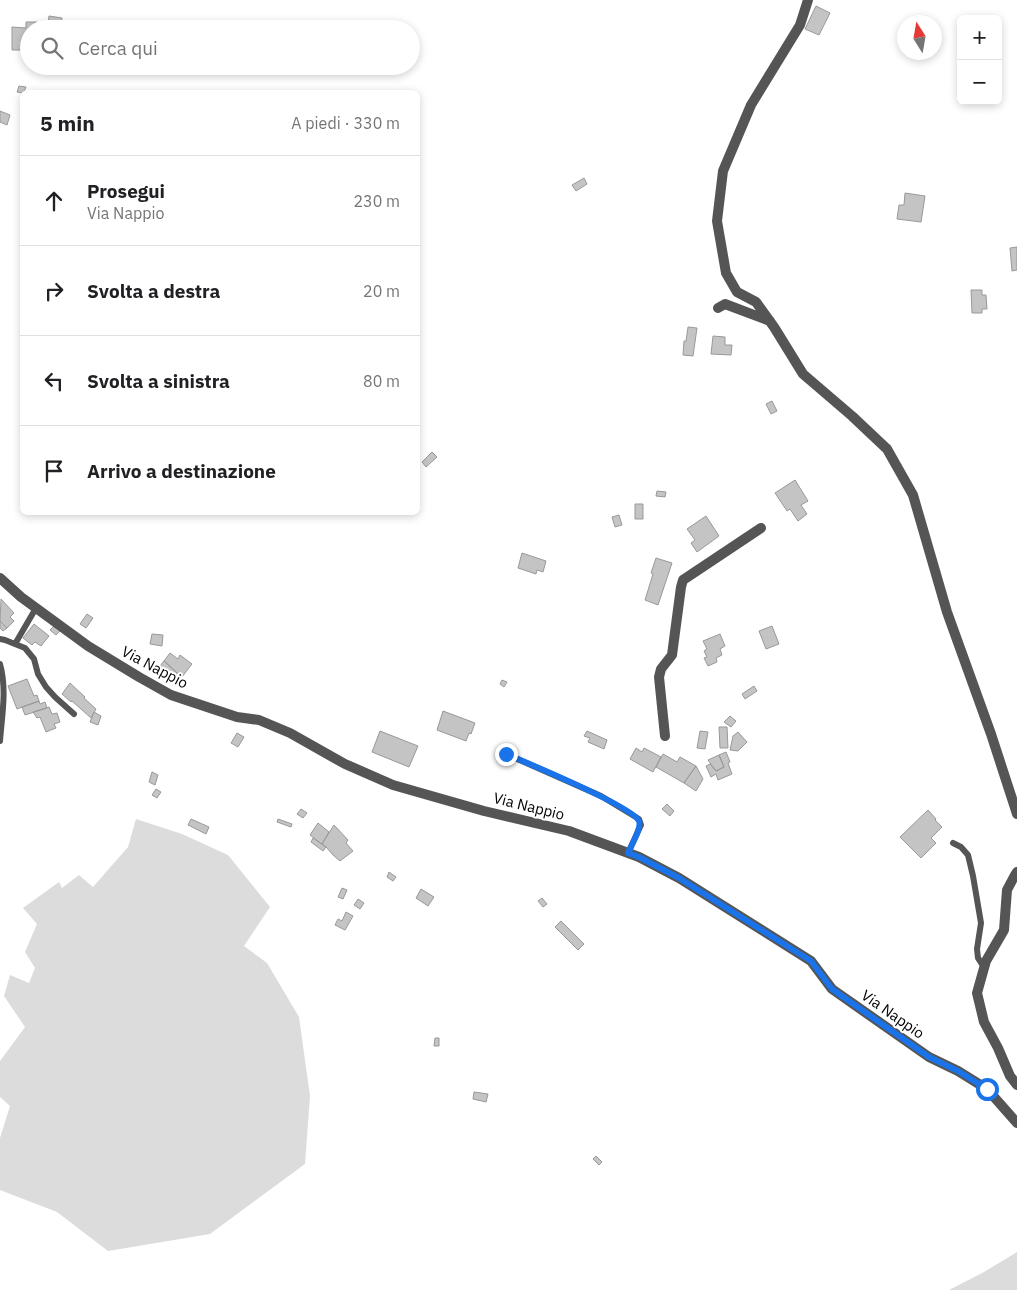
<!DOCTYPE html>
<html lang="it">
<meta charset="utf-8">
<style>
body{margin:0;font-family:"IBM Plex Sans",sans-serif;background:#f6f6f6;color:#202124}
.controls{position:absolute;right:15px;top:15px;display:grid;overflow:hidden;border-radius:8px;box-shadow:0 2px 8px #0003}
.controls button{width:45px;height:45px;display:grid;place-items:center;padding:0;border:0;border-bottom:1px solid #e0e0e0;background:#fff;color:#202124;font:25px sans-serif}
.compass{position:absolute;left:897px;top:15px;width:45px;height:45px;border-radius:50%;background:#fff;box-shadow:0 2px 8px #0003;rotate:349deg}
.stop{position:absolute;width:15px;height:15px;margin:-11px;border:4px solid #1a73e8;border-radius:50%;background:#fff}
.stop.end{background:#1a73e8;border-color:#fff;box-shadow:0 1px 5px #0008}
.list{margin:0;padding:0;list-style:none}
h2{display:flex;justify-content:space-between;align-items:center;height:65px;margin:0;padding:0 20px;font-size:21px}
h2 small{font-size:16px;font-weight:400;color:#757577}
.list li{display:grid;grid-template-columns:32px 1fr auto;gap:15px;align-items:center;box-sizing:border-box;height:90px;padding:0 20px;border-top:1px solid #e0e0e0}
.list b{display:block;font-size:19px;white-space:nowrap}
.list p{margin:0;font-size:16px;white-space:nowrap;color:#757577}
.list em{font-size:16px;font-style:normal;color:#757577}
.icon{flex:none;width:28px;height:28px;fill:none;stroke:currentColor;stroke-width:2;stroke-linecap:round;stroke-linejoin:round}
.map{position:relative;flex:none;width:1017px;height:1290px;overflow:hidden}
.search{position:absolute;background:#fff;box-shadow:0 2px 8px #0003;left:20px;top:20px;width:400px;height:55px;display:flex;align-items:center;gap:12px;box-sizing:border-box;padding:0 18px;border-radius:28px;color:#757577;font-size:19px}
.panel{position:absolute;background:#fff;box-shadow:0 2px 8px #0003;left:20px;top:90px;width:400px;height:425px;border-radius:8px}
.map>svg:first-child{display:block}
</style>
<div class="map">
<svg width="1017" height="1290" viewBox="0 0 1017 1290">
<rect width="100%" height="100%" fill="#fff"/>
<path fill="#dcdcdc" d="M136,819l46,15 46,21 42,52 -26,39 23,17 32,54 11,79 -5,68 -95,70 -102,17 -51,-39 -57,-22v-52l10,-32 -10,-9v-36l25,-34 -21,-31 6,-21 19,8 6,-15 -10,-16 12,-28 -14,-16 36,-26 3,6 17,-13 14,12 35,-40z
M1017,1252v38h-68l35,-18z"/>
<path fill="#c4c4c4" stroke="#999" d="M816,6l14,7 -11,22 -14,-6z
M49,16l13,2 -1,8 -13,-1z
M26,22h11v7h-8v21h-17v-23l14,1z
M19,86l7,1 -2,5 -2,1 -5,-1z
M0,111l10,4 -3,10 -7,-3z
M584,178l3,6 -11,7 -4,-6z
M905,193l20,3 -4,26 -24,-3 2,-14h5z
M1017,247v23l-5,1 -2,-23z
M971,290h11v5h4l1,14h-5v4h-10z
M688,327l9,1 -4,28 -10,-1 1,-14h2z
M713,336l12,1v8h7l-1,10 -20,-1z
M772,401l5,10 -6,3 -5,-10z
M432,452l5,5 -11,10 -4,-5z
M795,480l13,21 -7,4 6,9 -9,7 -8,-12 -3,2 -12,-18z
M657,491l9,1 -1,5 -9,-1z
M635,504h8v15h-8z
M619,515l3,10 -7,2 -3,-10z
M706,516l13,20 -22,16 -6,-9 4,-3 -8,-11z
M522,553l24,8 -3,11 -6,-2 -1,4 -18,-6z
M656,558l16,5 -14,42 -13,-5 8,-26 -2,-1z
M1,599l13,14 -4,4 4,4 -7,7 -7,-7z
M87,614l6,4 -7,10 -6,-4z
M0,621l7,7 -4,3 -3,-3z
M34,624l15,12 -8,10 -6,-4 -3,3 -9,-7z
M55,625l6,5 -5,5 -6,-5z
M772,626l7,18 -13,5 -7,-18z
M152,634l11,1 -1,11 -12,-2z
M720,634l5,12 -5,3 2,6 -6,3 1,4 -9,4 -4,-8 3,-1 -3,-6 3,-2 -4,-8z
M170,653l8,6 2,-4 12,9 -10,13 -18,-16z
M164,661l13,12 -2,4 -15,-11z
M27,679l7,17 3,-1 2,6 -22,8 -9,-23z
M502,680l5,2 -3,5 -4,-3z
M70,683l15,14 -1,1 12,11 -5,9 -19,-17 -1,1 -9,-8z
M754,686l3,5 -12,8 -3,-5z
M39,701l1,3 5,-2 2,6 -22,7 -3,-8z
M49,707l3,7 5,-1 3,9 -6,2 2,4 -10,4 -6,-15 -3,1 -4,-6z
M443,711l32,12 -4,11 -2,-1 -3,8 -29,-11z
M94,712l7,4 -3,9 -8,-3z
M730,716l6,5 -5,6 -7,-5z
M719,727h8l1,21h-8z
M380,731l38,15 -9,21 -37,-15z
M587,731l20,9 -3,9 -16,-7 2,-4 -6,-2z
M700,731l8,1 -3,17 -8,-1z
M738,732l9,10 -9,9 -8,-1 3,-14z
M237,733l7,4 -6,10 -7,-4z
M636,748l6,4 2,-4 17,9 -8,15 -23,-13z
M726,752l4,10 -2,1 4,11 -14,6 -2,-6 -5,3 -5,-11 4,-2 6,7 8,-4 -5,-12z
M663,754l14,8 3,-5 16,9 -12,17 -28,-16z
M719,755l5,12 -8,4 -8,-11z
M696,766l7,13 -7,12 -12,-8z
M152,772l6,3 -3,10 -6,-3z
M156,789l5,3 -4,6 -5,-3z
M667,804l7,7 -4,5 -8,-7z
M301,809l6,4 -4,5 -6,-4z
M928,810l8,9 -1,1 7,7 -11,11 5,5 -15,15 -21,-21z
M191,819l18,8 -3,7 -18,-9z
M278,819l14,5 -1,3 -14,-5z
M318,823l11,9 -7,12 -12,-9z
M334,825l14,15 -2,3 7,8 -13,10 -7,-6 -7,-8 -4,-3z
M313,838l13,9 -3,4 -12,-9z
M389,872l7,5 -3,4 -6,-4z
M342,888l5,2 -4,9 -5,-2z
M421,889l13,8 -6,9 -12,-8z
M542,898l5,6 -4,3 -5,-6z
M358,899l6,4 -4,6 -6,-4z
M346,912l7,4 -8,14 -10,-5 3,-6 4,2z
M561,921l23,23 -6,6 -23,-23z
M435,1038h4v8h-5z
M474,1092l14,2 -2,8 -13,-3z
M596,1156l6,6 -3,3 -6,-6z"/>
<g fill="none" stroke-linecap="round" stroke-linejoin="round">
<path stroke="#555" stroke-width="6" d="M0,639l5,1 10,4 21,-36
M15,644l10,4 9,11 4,15 8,13 9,10 19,17
M0,664c7,25 2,51 0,77
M506,754l95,42 38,23 2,6 -13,28
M953,843l8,4 7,8 5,21 8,47 -4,26 1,9 6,9"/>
<path stroke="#555" stroke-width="10" d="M808,0l-8,25 -49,80 -28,66 -6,50 9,52 11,19 19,10 18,25 29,47 49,42 35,33 26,46 34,117 44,122 26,80
M718,308l7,-4 45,17
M665,736l-6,-59 2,-8 11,-14 9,-68 2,-7 78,-52
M1017,872l-2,3 -8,15 -3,40 -18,31 -9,32 7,29 14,26 12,28 7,9"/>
<path stroke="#555" stroke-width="10" d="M0,578l21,19 67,49 51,31 32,18 66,22 22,3 31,13 55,31 48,21 91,26 85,20 70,26 40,21 132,83 21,28 97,68 29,14 29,18 30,34"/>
</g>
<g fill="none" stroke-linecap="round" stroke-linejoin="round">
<path stroke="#1a73e8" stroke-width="6" d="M506,754c21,9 126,52 133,67 3,6 -8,25 -11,32l11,4 40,21 132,83 21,28 97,68 29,14 29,18"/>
</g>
<g text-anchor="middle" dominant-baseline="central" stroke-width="4" stroke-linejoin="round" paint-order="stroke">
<g font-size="15" fill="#000" stroke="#fff">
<text transform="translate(155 667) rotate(28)">Via Nappio</text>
<text transform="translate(529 806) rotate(14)">Via Nappio</text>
<text transform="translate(893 1014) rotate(35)">Via Nappio</text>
</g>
</g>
</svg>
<div class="controls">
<button>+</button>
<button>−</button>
</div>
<svg class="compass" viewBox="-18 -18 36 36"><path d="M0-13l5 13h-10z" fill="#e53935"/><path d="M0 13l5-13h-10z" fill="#757577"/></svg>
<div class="stop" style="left:987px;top:1089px"></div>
<div class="stop end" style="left:506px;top:754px"></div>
<div class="search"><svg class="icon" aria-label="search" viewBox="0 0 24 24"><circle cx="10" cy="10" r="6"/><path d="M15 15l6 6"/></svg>Cerca qui</div>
<section class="panel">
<h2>5 min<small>A piedi · 330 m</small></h2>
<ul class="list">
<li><svg class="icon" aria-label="ahead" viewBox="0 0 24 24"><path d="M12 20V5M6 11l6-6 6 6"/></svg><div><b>Prosegui</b><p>Via Nappio</p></div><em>230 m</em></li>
<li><svg class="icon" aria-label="right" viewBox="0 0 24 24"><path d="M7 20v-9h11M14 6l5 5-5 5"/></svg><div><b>Svolta a destra</b></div><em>20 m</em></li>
<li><svg class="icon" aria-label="left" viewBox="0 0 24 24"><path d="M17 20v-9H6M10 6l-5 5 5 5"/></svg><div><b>Svolta a sinistra</b></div><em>80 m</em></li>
<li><svg class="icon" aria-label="arrive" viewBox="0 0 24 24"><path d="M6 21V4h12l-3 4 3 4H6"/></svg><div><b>Arrivo a destinazione</b></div></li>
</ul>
</section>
</div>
